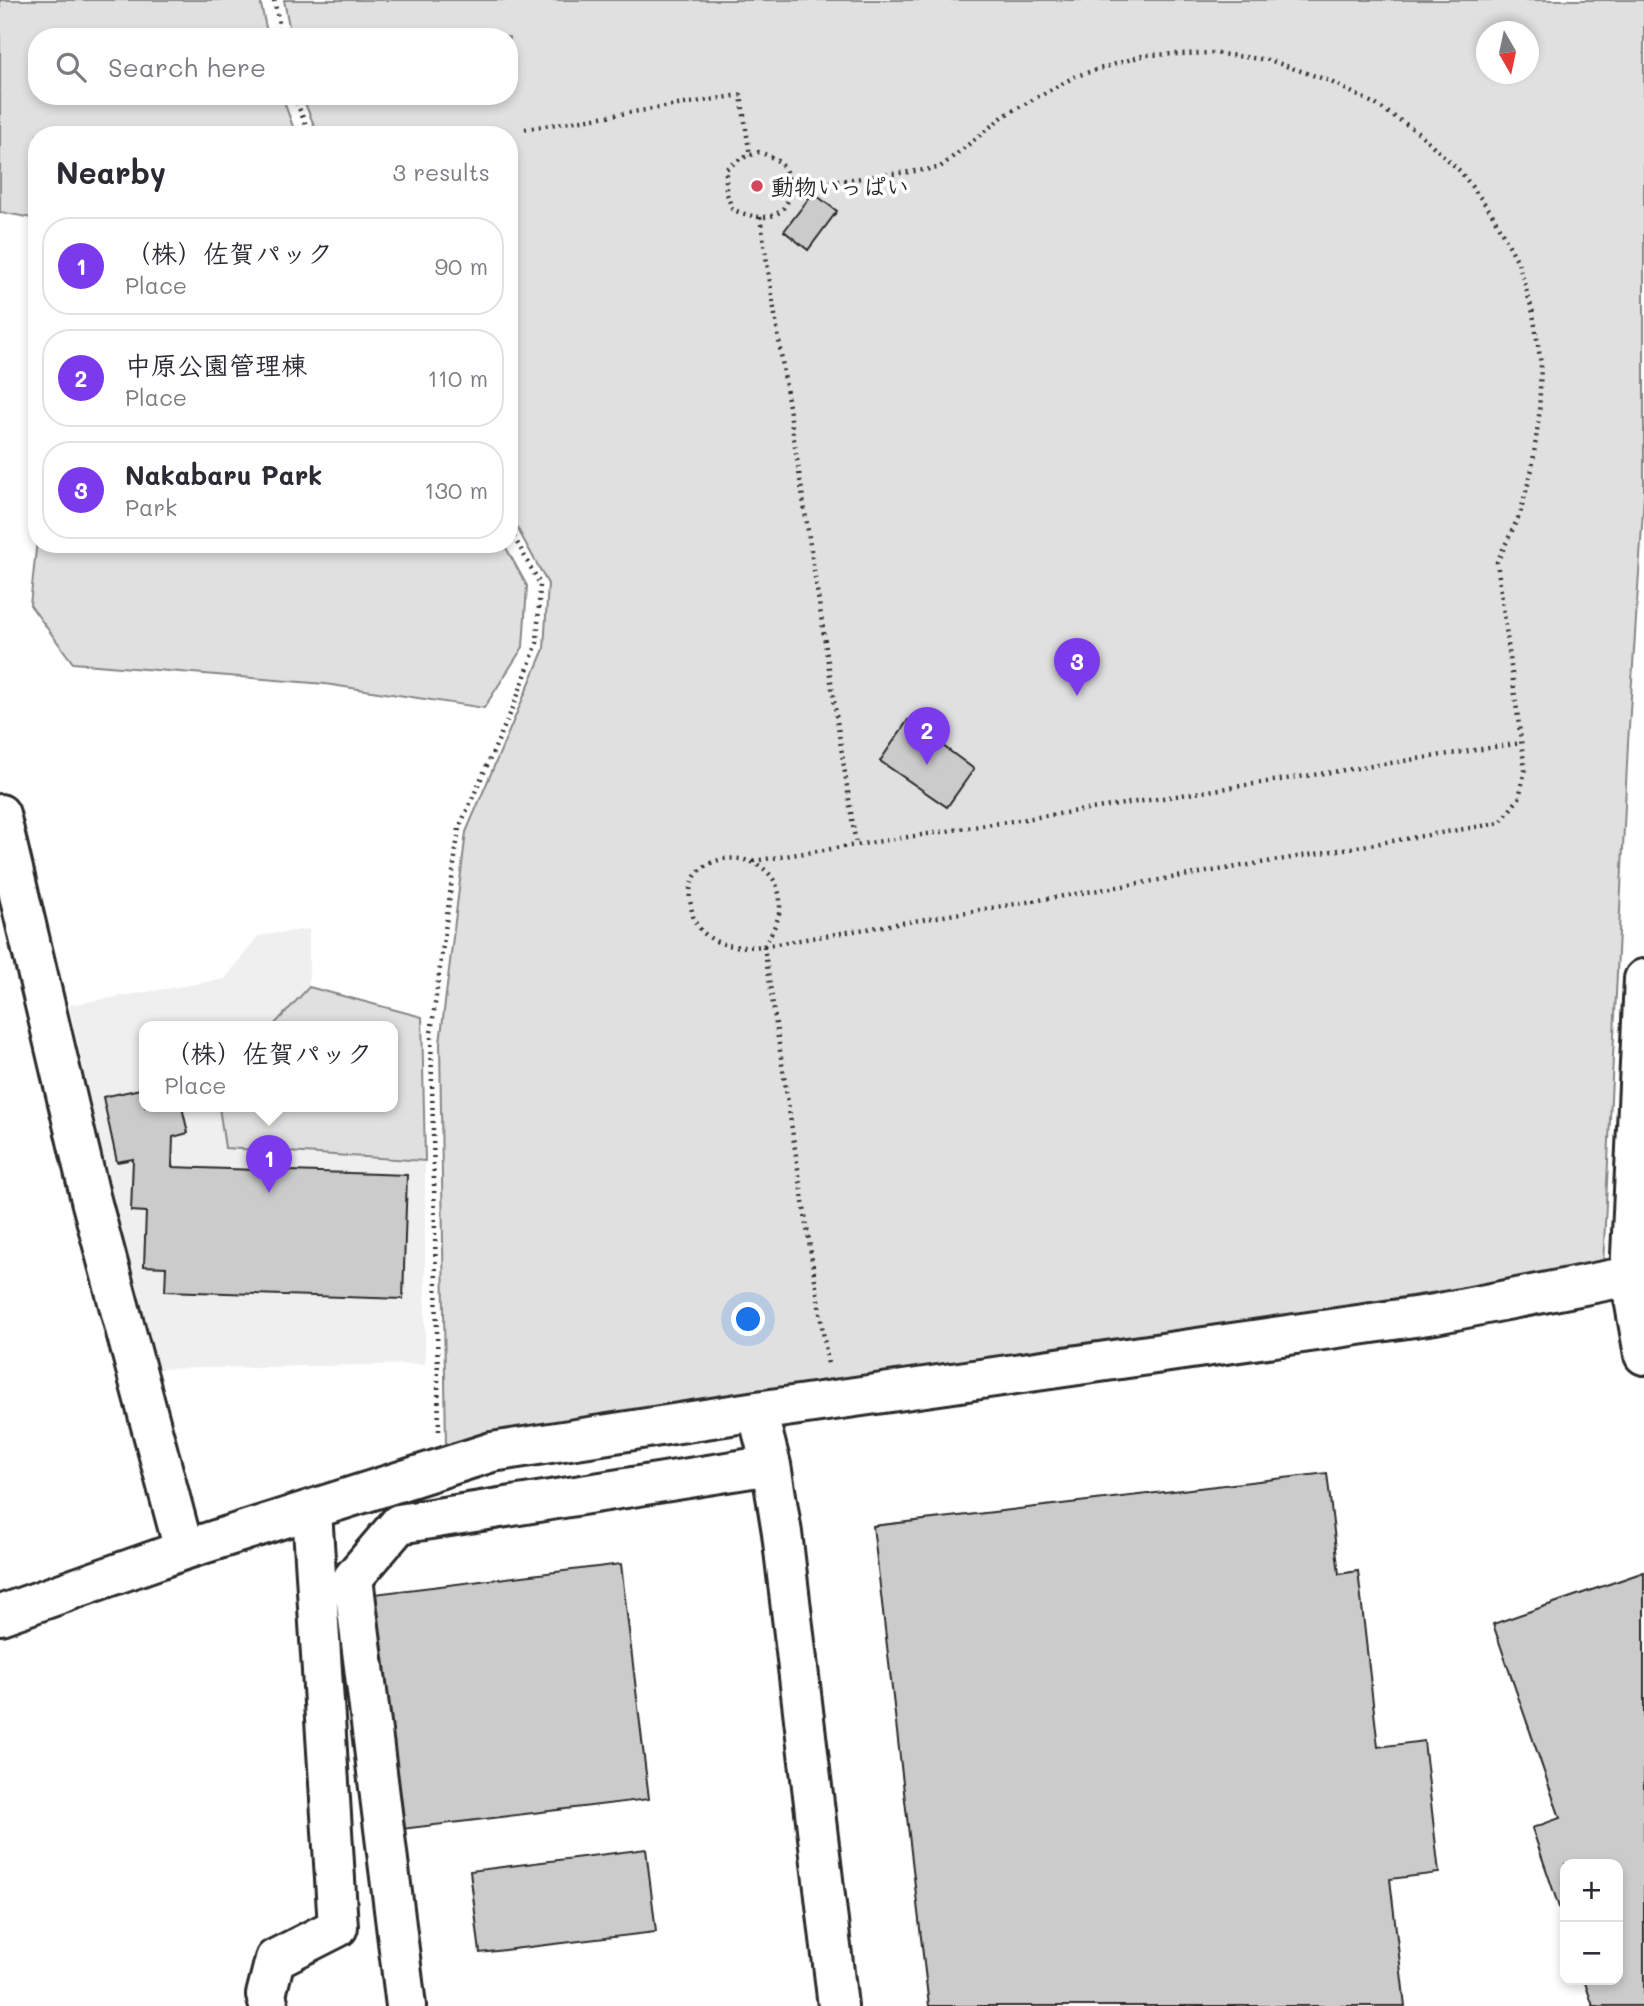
<!DOCTYPE html>
<meta charset="utf-8">
<style>
body{margin:0;font-family:Mali,"Klee One",sans-serif;background:#f2f2f3;color:#2b2b33}
.controls{position:absolute;right:21px;bottom:21px;display:grid;overflow:hidden;border-radius:14px;box-shadow:0 4px 10px #0003}
.controls button{width:63px;height:63px;display:grid;place-items:center;padding:0;border:0;border-bottom:2px solid #e1e1e2;background:#fff;color:#2b2b33;font:35px sans-serif}
.compass{position:absolute;left:1476px;top:21px;width:63px;height:63px;border-radius:50%;background:#fff;box-shadow:0 4px 10px #0003;rotate:171deg}
.you{position:absolute;left:749px;top:1320px;width:24px;height:24px;margin:-18px;border:5px solid #fff;border-radius:50%;background:#1a73e8;box-shadow:0 0 0 10px #1a73e833}
.badge{display:grid;place-items:center;width:46px;height:46px;border-radius:50%;background:#7c3aed;color:#fff;font-size:23px;font-weight:700}
.pin{position:absolute;translate:-50% -58px;filter:drop-shadow(0 2px 4px #0008)}
.pin::after{content:'';position:absolute;top:37px;width:24px;height:21px;background:inherit;clip-path:polygon(0 0,100% 0,50% 100%)}
.popup{position:absolute;left:139px;top:1021px;width:259px;height:91px;box-sizing:border-box;display:grid;place-content:center;border-radius:14px;background:#fff;filter:drop-shadow(0 2px 5px #0005);font-size:23px;white-space:nowrap;color:#7c7c81}
.popup b{font-size:26px;color:#2b2b33}
.popup::after{content:'';position:absolute;left:50%;top:100%;margin-left:-14px;border:14px solid transparent;border-top-color:#fff}
.list{margin:0;padding:0;list-style:none}
h2{display:flex;justify-content:space-between;align-items:center;height:91px;margin:0;padding:0 28px;font-size:30px}
h2 small{font-size:23px;font-weight:400;color:#7c7c81}
.list li{display:grid;grid-template-columns:46px 1fr auto;gap:21px;align-items:center;box-sizing:border-box;height:98px;margin:0 14px 14px;padding:0 14px;border:2px solid #e1e1e2;border-radius:28px}
.list b{display:block;font-size:26px;white-space:nowrap}
.list p{margin:0;font-size:23px;white-space:nowrap;color:#7c7c81}
.list em{font-size:23px;font-style:normal;color:#7c7c81}
.icon{flex:none;width:38px;height:38px;fill:none;stroke:currentColor;stroke-width:2;stroke-linecap:round;stroke-linejoin:round}
.map{position:relative;flex:none;width:1644px;height:2006px;overflow:hidden}
.search{position:absolute;background:#fff;box-shadow:0 4px 10px #0003;left:28px;top:28px;width:490px;height:77px;display:flex;align-items:center;gap:18px;box-sizing:border-box;padding:0 24px;border-radius:28px;color:#7c7c81;font-size:26px}
.panel{position:absolute;background:#fff;box-shadow:0 4px 10px #0003;left:28px;top:126px;width:490px;height:427px;border-radius:28px}
.map>svg:first-child{display:block}
</style>
<div class="map">
<svg width="1644" height="2006" viewBox="0 0 1644 2006">
<rect width="100%" height="100%" fill="#fff"/>
<filter id="ink" filterUnits="userSpaceOnUse"><feTurbulence type="fractalNoise" baseFrequency=".0143" numOctaves="2"/><feDisplacementMap in="SourceGraphic" scale="14" xChannelSelector="R" yChannelSelector="G"/><feConvolveMatrix kernelMatrix="1 2 1 2 8 2 1 2 1" color-interpolation-filters="sRGB"/></filter>
<g filter="url(#ink)">
<path fill="#efefef" d="M309,929v58l-37,40h-127v80h74l7,41 199,13v203l-273,5 -83,-364 156,-26 33,-43z"/>
<path fill="#e0e0e0" stroke="#868686" stroke-width="2" fill-rule="evenodd" d="M0,0h260l8,37h-231v59h245l14,39h-259v84l-37,-7z
M284,0h1360v495l-16,248 -25,523 -1157,180 -6,-403 26,-211 78,-183 4,-65 -39,-71v-378h-191l-16,-39h207v-59h-218zM1486,32h42v42h-42z
M37,540v4h467l23,42 -4,61 -39,61 -159,-24 -252,-21 -43,-58z
M309,987l113,30 3,144 -200,-13 -6,-41h174v-80h-121z"/>
<path fill="#cbcbcb" stroke="#2b2b2b" stroke-width="2" d="M813,193l24,18 -29,39 -24,-19z
M908,720l66,49 -27,38 -67,-46z
M145,1088v19h37l6,26 -15,4 -1,30 235,8 -4,124 -238,-8 1,-24 -22,-1 2,-54 -15,-1 2,-52 -16,3 -14,-65z
M1327,1473l12,101 19,-3 20,176 46,-6 15,132 -49,6 15,127h-476l-56,-480z
M621,1564l28,235 -247,30 -28,-235z
M1644,1572v434h-51l-9,-26h34v-116h-53v61l-33,-97 28,-10 -67,-194z
M646,1849l10,83 -176,21 -10,-82z"/>
<g fill="none" stroke-linecap="round" stroke-linejoin="round">
<g stroke="#2b2b2b" stroke-width="44">
<path id="minor" d="M0,814l91,386 93,350
M1644,979l-14,297 14,79
M757,1411l14,54 11,68 56,473
M0,1615l184,-65 308,-98 265,-41 678,-97 195,-38
M269,2006l-3,-11 9,-36 63,-32 -26,-416
M406,2006l-53,-428 46,-54 372,-59"/>
</g>
<path stroke="#2b2b2b" stroke-width="4.5" stroke-dasharray="2 5" stroke-linecap="butt" d="M274,0l8,37
M294,96l16,39
M525,129l216,-34 9,61
M760,217l96,628 665,-102
M753,861l103,-16
M764,946l736,-123 19,-25 6,-28 -28,-208 23,-48 12,-45 7,-53 2,-52 -8,-51 -15,-51 -27,-50 -31,-41 -42,-39 -43,-28 -48,-24 -58,-20 -56,-7 -68,2 -69,21 -71,39 -66,53 -148,19c-2,5 -2,13 -5,17 -11,20 -37,13 -54,5l-6,-18v-22l14,-10 19,-7c22,8 26,12 32,35
M764,946c7,-12 15,-25 16,-39 3,-64 -96,-63 -90,-7 2,10 2,17 7,25 16,23 42,23 67,21l64,419
M439,1431l-8,-398 28,-205 56,-125 22,-60 3,-59 -31,-56"/>
<use href="#minor" stroke="#fff" stroke-width="38"/>
</g>
</g>
<circle fill="#d1495b" stroke="#fff" stroke-width="2.5" cx="757" cy="186" r="7"/>
<g text-anchor="middle" dominant-baseline="central" stroke-width="7" stroke-linejoin="round" paint-order="stroke">
<g font-size="23" font-weight="bold" fill="#2b2b2b" stroke="#fff" text-anchor="start">
<text x="771" y="186">動物いっぱい</text>
</g>
</g>
</svg>
<div class="controls">
<button>+</button>
<button>−</button>
</div>
<svg class="compass" viewBox="-18 -18 36 36"><path d="M0-13l5 13h-10z" fill="#e53935"/><path d="M0 13l5-13h-10z" fill="#7c7c81"/></svg>
<div class="you"></div>
<div class="pin badge" style="left:269px;top:1193px">1</div>
<div class="popup"><b>（株）佐賀パック</b>Place</div>
<div class="pin badge" style="left:927px;top:765px">2</div>
<div class="pin badge" style="left:1077px;top:696px">3</div>
<div class="search"><svg class="icon" aria-label="search" viewBox="0 0 24 24"><circle cx="10" cy="10" r="6"/><path d="M15 15l6 6"/></svg>Search here</div>
<section class="panel">
<h2>Nearby<small>3 results</small></h2>
<ul class="list">
<li><span class="badge">1</span><div><b>（株）佐賀パック</b><p>Place</p></div><em>90 m</em></li>
<li><span class="badge">2</span><div><b>中原公園管理棟</b><p>Place</p></div><em>110 m</em></li>
<li><span class="badge">3</span><div><b>Nakabaru Park</b><p>Park</p></div><em>130 m</em></li>
</ul>
</section>
</div>
